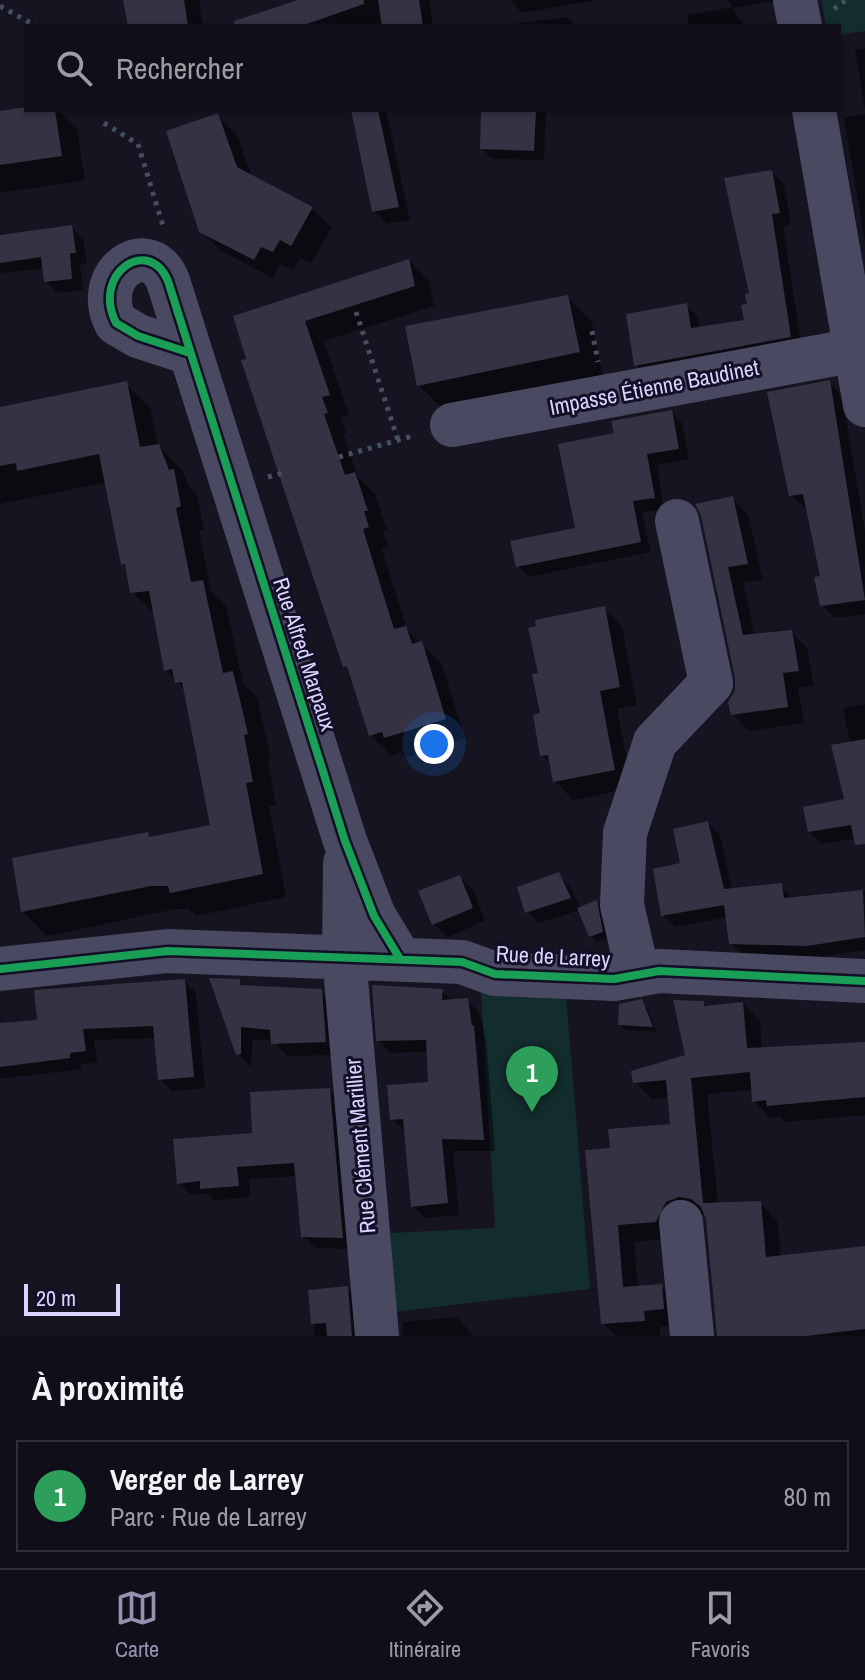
<!DOCTYPE html>
<html lang="fr">
<meta charset="utf-8">
<style>
body{margin:0;font-family:"Archivo Narrow",sans-serif;background:#1e1d26;color:#f1f3f6}
.scale{position:absolute;left:24px;bottom:20px;width:96px;box-sizing:border-box;padding-left:8px;border:4px solid #d9d4ff;border-top:0;font-size:22px;line-height:28px;white-space:nowrap;color:#d9d4ff;-webkit-text-stroke:6px #130f26;paint-order:stroke}
.you{position:absolute;left:434px;top:744px;width:28px;height:28px;margin:-20px;border:6px solid #fff;border-radius:50%;background:#1a73e8;box-shadow:0 0 0 12px #1a73e833}
.badge{display:grid;place-items:center;width:52px;height:52px;border-radius:50%;background:#9591b1;color:#fff;font-size:26px;font-weight:700}
.pin{position:absolute;translate:-50% -66px;filter:drop-shadow(0 2px 4px #0008)}
.pin::after{content:'';position:absolute;top:42px;width:28px;height:24px;background:inherit;clip-path:polygon(0 0,100% 0,50% 100%)}
.list{margin:0;padding:0;list-style:none}
h2{display:flex;justify-content:space-between;align-items:center;height:104px;margin:0;padding:0 32px;font-size:34px}
h2 small{font-size:26px;font-weight:400;color:#9c9ca2}
.list li{display:grid;grid-template-columns:52px 1fr auto;gap:24px;align-items:center;box-sizing:border-box;height:112px;margin:0 16px 16px;padding:0 16px;border:2px solid #302f38;border-radius:0px}
.list b{display:block;font-size:30px;white-space:nowrap}
.list p{margin:0;font-size:26px;white-space:nowrap;color:#9c9ca2}
.list em{font-size:26px;font-style:normal;color:#9c9ca2}
.icon{flex:none;width:44px;height:44px;fill:none;stroke:currentColor;stroke-width:2;stroke-linecap:round;stroke-linejoin:round}
.map{position:relative;flex:none;width:865px;height:1336px;overflow:hidden}
.search{position:absolute;background:#100f19;box-shadow:0 2px 6px #0004;left:24px;right:24px;top:24px;height:88px;display:flex;align-items:center;gap:20px;box-sizing:border-box;padding:0 28px;border-radius:0px;color:#9c9ca2;font-size:30px}
.sheet{height:232px;background:#100f19}
nav{display:flex;justify-content:space-around;align-items:center;box-sizing:border-box;height:112px;border-top:2px solid #302f38;background:#100f19;font-size:22px;color:#9c9ca2}
nav a{display:grid;justify-items:center;gap:4px}
nav .on{color:#9591b1}
.map>svg:first-child{display:block}
</style>
<div class="map">
<svg width="865" height="1336" viewBox="0 0 865 1336">
<rect width="100%" height="100%" fill="#161421"/>
<path fill="#132c2d" d="M821,0h44v31l-26,4v-9h-13z
M481,992l85,4 24,293 -197,23 -3,-79 105,-5z"/>
<path fill="#0007" d="M126,0h73l4,26h-73z
M304,0h125l4,26h-151z
M511,0h87l-76,13z
M727,0h47v1l-42,7 13,18h-56l-2,-11 46,-8z
M567,17l9,9 -62,-2z
M865,48v61l-10,-59z
M26,109l32,1 19,19 8,51 -85,13v-80z
M353,110h33l24,110 -23,4 -13,-13z
M491,110h55l-2,50 -52,-1 -10,-11z
M865,114v128l-21,-124z
M218,116l19,19 15,42 60,32 20,19 -21,35 -11,-5 -7,12 -13,-5 -7,13 -52,-27 -20,-20z
M771,172l13,12 7,40 -8,2 19,122 -154,29 -12,-12 50,-60 12,12 2,11 46,-7z
M71,227l12,12 4,25h-7l3,26 -25,3 -12,-12 -1,-12 -45,4v-36z
M409,261l20,20 5,25 -110,35 25,74 -8,2 5,16 -3,1 15,43 17,17 12,36 -4,1 5,16 -6,2 25,81 35,34 23,75 -59,19 -5,-6 -10,4 -20,-21 -136,-418z
M567,297l25,25 11,54 -160,33 -25,-24z
M829,382l13,13 23,136v83l-30,4 -13,-13 1,-28 -15,-70 -4,1 -13,-13z
M126,384l24,24 8,38 24,24 7,17 8,8 7,35 -5,1 12,60 15,15 17,77 14,14 14,61 -3,1 8,46 -7,1 17,91 -90,19 -7,-7h-13l-129,27 -24,-24 124,-78 4,4 61,-11 -26,-136 -20,-21 -10,-55 -24,-23 -4,-23 -5,-5 -16,-82 -107,22v-92z
M671,412l11,11 7,36 -32,6 7,44 -22,3 9,40 -123,25 -10,-11 59,-37 39,-95z
M732,498l16,16 15,66 -20,2 12,54 36,-4 16,16 7,38 -16,2 6,35 -55,8 -16,-17 4,-36 -34,-163z
M604,608l18,19 15,78 -20,4 15,79 -59,12 -18,-19 -3,-16 -10,-10 -2,-80z
M865,704v133l-43,7 -13,-12 38,-31 3,-57 -7,-36z
M708,823l12,12 12,55 49,-4 12,13 72,-8v59l-45,7 -77,-2 -12,-12 -3,-26 -53,10 -12,-12 20,-50z
M558,875l12,12 11,21 16,-6 6,6 5,30 -11,4 -7,-6 -10,-26 -41,13 -12,-11z
M460,877l13,13 12,31 -38,16 -13,-13z
M184,981l12,12 9,95 -33,3 -12,-12 -4,-41 -62,2 3,23 -16,1v5l-81,10v-54l39,-3z
M239,981l7,6 75,4 13,13 5,51 -52,1 -14,-15 -20,-2 -2,28 -13,-13z
M442,991l10,10 15,-1 12,13 7,27 9,111h-42l6,64 -34,3 -12,-12 -8,-75 -13,-12 38,-35 -1,-32 -38,1 -13,-13z
M641,1002l6,6 10,24 -31,-2 -6,-6z
M703,1003l4,4 36,-3 17,17 2,28 103,-6v72l-80,7 -4,-5 -10,1 -17,-17 -1,-11 -46,4 11,110 42,-1 17,17 4,38 84,-10v88h-146l-13,-121 -9,-2 -24,25 -39,4 4,46 23,-2 17,17 2,22 -20,2v9h-44l-13,-13 9,-173 60,-24 -2,-29 -18,2 -17,-17 52,-26z
M330,1090l12,12 13,147 -40,-1 -12,-12 -6,-60 -48,3 1,18 -36,4 -7,-8 -16,2 -12,-12z
M347,1288l16,17 4,31h-52l-5,-44z
M457,1317l16,19h-71l1,-14z"/>
<path fill="#343243" d="M123,0h61l4,26h-60z
M298,0h66v4l-63,22h-67v-5z
M378,0h41l4,26h-41z
M26,107v3h29l7,46 -62,9v-54z
M351,110h27l21,97 -27,5z
M488,110h48l-2,41 -54,-2 1,-38z
M218,113l19,54 76,40 -22,39 -11,-6 -7,12 -12,-5 -7,13 -55,-28 -33,-101z
M772,170l8,43 -8,1 19,123 -157,29 -8,-52 61,-11 4,25 53,-8 -3,-15 6,-1 -2,-10 4,-1 -25,-115z
M72,225l4,28h-6l2,26 -28,3 -3,-25 -41,6v-28z
M409,259l6,27 -110,35 25,74 -8,2 6,16 -4,1 21,61 10,-3 13,39h-4l5,16 -6,2 31,100 12,-3 6,18 10,-3 24,78 -62,19 -2,-6 -13,4 -22,-70 -4,1 -102,-307 5,-1 -13,-43z
M568,295l12,57 -163,34 -12,-60z
M830,380l35,220 -45,6 -6,-29 6,-1 -17,-82 -14,2 -22,-104z
M127,381l13,66 19,-3 10,26 5,-1 7,37 -5,2 15,74 12,-2 20,93 10,-2 15,63 -4,1 9,47 -7,1 17,91 -93,19 -2,-7h-17l-130,26 -9,-54 136,-26 1,5 61,-12 -28,-143 -7,1 -3,-14 -8,2 -15,-80 -19,2 -5,-29 -4,1 -22,-111 -82,17 -1,-8 -16,3v-59z
M672,410l7,39 -32,5 8,44 -22,3 8,41 -125,25 -6,-26 65,-13 -17,-84 56,-11 -3,-12z
M733,496l15,68 -20,3 15,68 49,-5 7,41 -16,2 5,34 -57,8 -3,-13 7,-12v-12l-34,-162 -6,-12z
M605,606l15,81 -20,4 15,79 -62,12 -5,-27 -8,1 -7,-41 7,-2 -8,-39 6,-1 -10,-45 8,-2 -1,-6z
M865,739v105l-10,1 -4,-20 -43,7 -5,-25 41,-8 -13,-54z
M708,821l16,68 58,-6 2,15 79,-8 2,47 -58,9 -78,-2 -5,-39 -63,11 -8,-47 27,-6 -7,-34z
M559,872l12,26 -46,15 -8,-26z
M460,875l13,33 -41,17 -14,-34z
M597,900l6,32 -14,5 -12,-29z
M209,978l31,1v6l82,4 4,53 -55,2 -1,-14 -29,-3v27l-5,1z
M185,979l9,98 -36,3 -5,-54 -70,3 3,22 -16,2v5l-70,9v-44l37,-3 -3,-30z
M372,985l71,4 -1,11 26,-2 4,28 2,-1 10,115 -42,-1 6,64 -37,4 -8,-88 -13,1 -3,-35 41,-3 -2,-42 -50,1z
M642,999l11,28 -35,-2 1,-21z
M673,1000l31,1v5l39,-4 4,46 118,-6v55l-98,9 -1,-6 -14,2 -2,-30 -59,6 12,125 58,-2 5,56 99,-11v83l-59,7h-89l-11,-117 -5,-12 -10,-8 -12,-2 -13,5 -10,20 -38,3 5,62 39,-3 2,25 -20,2 1,10 -44,3 -16,-174 25,-2 -2,-19 62,-5 -4,-44 -33,3 -2,-12 54,-16z
M330,1088l13,150 -42,-1 -7,-74 -57,4 2,19 -39,3v-8l-23,3 -4,-45 79,-6 -2,-41z
M348,1286l4,50h-25l-1,-13 -15,1 -3,-34z"/>
<g fill="none" stroke-linecap="round" stroke-linejoin="round">
<path stroke="#44505f" stroke-width="5" stroke-dasharray="4 6" stroke-linecap="butt" d="M0,6l36,20
M834,9l12,-9
M104,123l34,21 25,82
M356,312l42,128
M592,331l6,31
M339,457l77,-22
M268,477l19,-5"/>
<path stroke="#4a4962" stroke-width="44" d="M795,0l5,26
M814,110l51,295
M190,353l-52,-17 -22,-13c-25,-50 33,-88 52,-42l177,560 29,75 26,43
M452,425l404,-75
M345,863l-1,93 33,380
M0,969l168,-18 294,11 33,12 119,5 45,-8 206,10
M638,975l-16,-70 3,-72 30,-91 56,-59 -34,-162
M681,1222l11,114"/>
<g stroke="#130f26" stroke-width="13">
<path id="cycleway" d="M190,353l-52,-17 -22,-13c-25,-50 33,-88 52,-42l177,560 29,75 26,43
M0,969l168,-18 294,11 33,12 119,5 45,-8 206,10"/>
</g>
<use href="#cycleway" stroke="#1a9f57" stroke-width="8"/>
</g>
<g text-anchor="middle" dominant-baseline="central" stroke-width="6" stroke-linejoin="round" paint-order="stroke">
<g font-size="22" fill="#d9d4ff" stroke="#130f26">
<text transform="translate(654 387) rotate(-11)">Impasse Étienne Baudinet</text>
<text transform="translate(305 654) rotate(72)">Rue Alfred Marpaux</text>
<text transform="translate(553 956) rotate(3)">Rue de Larrey</text>
<text transform="translate(360 1146) rotate(-95)">Rue Clément Marillier</text>
</g>
</g>
</svg>
<div class="scale">20 m</div>
<div class="you"></div>
<div class="pin badge" style="left:532px;top:1112px;background:#2e9e5b">1</div>
<div class="search"><svg class="icon" aria-label="search" viewBox="0 0 24 24"><circle cx="10" cy="10" r="6"/><path d="M15 15l6 6"/></svg>Rechercher</div>
</div>
<section class="sheet">
<h2>À proximité<small></small></h2>
<ul class="list">
<li><span class="badge" style="background:#2e9e5b">1</span><div><b>Verger de Larrey</b><p>Parc · Rue de Larrey</p></div><em>80 m</em></li>
</ul>
</section>
<nav>
<a class="on"><svg class="icon" aria-label="map" viewBox="0 0 24 24"><path d="M3 6l6-2 6 2 6-2v14l-6 2-6-2-6 2zM9 4v14M15 6v14"/></svg>Carte</a>
<a><svg class="icon" aria-label="directions" viewBox="0 0 24 24"><path d="M12 3l9 9-9 9-9-9zM9 14v-3h6M13 9l2 2-2 2"/></svg>Itinéraire</a>
<a><svg class="icon" aria-label="saved" viewBox="0 0 24 24"><path d="M7 4h10v16l-5-4-5 4z"/></svg>Favoris</a>
</nav>
